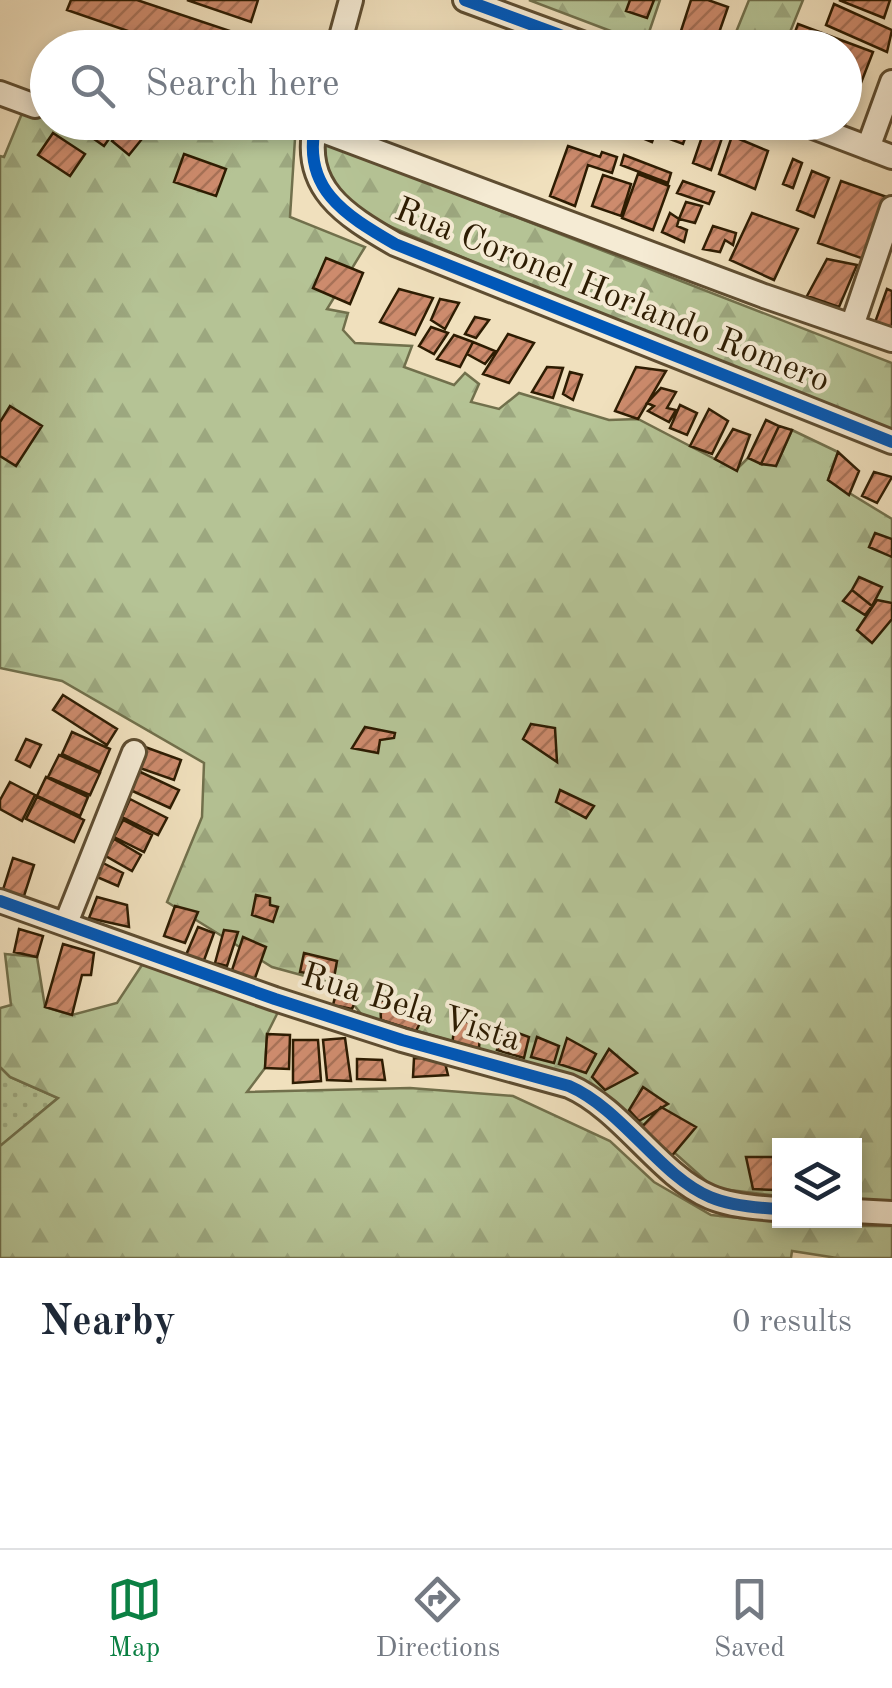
<!DOCTYPE html>
<style>
body{margin:0;font-family:"Old Standard TT",serif;background:#f2f2f3;color:#1f2937}
.controls{position:absolute;right:30px;bottom:30px;display:grid;overflow:hidden;border-radius:0px;box-shadow:0 5px 15px #0003}
.controls button{width:90px;height:90px;display:grid;place-items:center;padding:0;border:0;border-bottom:2px solid #e0e1e3;background:#fff;color:#1f2937;font:50px sans-serif}
.list{margin:0;padding:0;list-style:none}
h2{display:flex;justify-content:space-between;align-items:center;height:130px;margin:0;padding:0 40px;font-size:42px}
h2 small{font-size:32px;font-weight:400;color:#747a83}
.icon{flex:none;width:55px;height:55px;fill:none;stroke:currentColor;stroke-width:2;stroke-linecap:round;stroke-linejoin:round}
.map{position:relative;flex:none;width:892px;height:1258px;overflow:hidden}
.search{position:absolute;background:#fff;box-shadow:0 5px 15px #0003;left:30px;right:30px;top:30px;height:110px;display:flex;align-items:center;gap:25px;box-sizing:border-box;padding:0 35px;border-radius:55px;color:#747a83;font-size:38px}
.sheet{height:290px;background:#fff}
nav{display:flex;justify-content:space-around;align-items:center;box-sizing:border-box;height:140px;border-top:2px solid #e0e1e3;background:#fff;font-size:28px;color:#747a83}
nav a{display:grid;justify-items:center;gap:5px}
nav .on{color:#0b8043}
.map>svg:first-child{display:block}
</style>
<div class="map">
<svg width="892" height="1258" viewBox="0 0 892 1258">
<defs>
<pattern id="grass-dots" width="8" height="8" patternUnits="userSpaceOnUse" patternTransform="scale(2.5)"><rect width="8" height="8" fill="#b5c395"/><path d="M2 2h.1M6 6h.1" fill="none" stroke="#9ca77f" stroke-width="1.8" stroke-linecap="round"/></pattern>
<pattern id="forest-firs" width="22" height="20" patternUnits="userSpaceOnUse" patternTransform="scale(2.5)"><rect width="22" height="20" fill="#b5c395"/><path d="M5 1l3.5 6h-7zM16 11l3.5 6h-7z" fill="#9ca77f"/></pattern>
<pattern id="building-hatch" width="6" height="6" patternUnits="userSpaceOnUse" patternTransform="scale(2.5)"><rect width="6" height="6" fill="#cd8b6d"/><path d="M-1 1l2-2M0 6l6-6M5 7l2-2" fill="none" stroke="#a77157"/></pattern>
</defs>
<rect width="100%" height="100%" fill="#f0e0bd"/>
<filter id="stains"><feTurbulence type="fractalNoise" baseFrequency=".002" numOctaves="4"/><feColorMatrix values="0 0 0 0 .2 0 0 0 0 .09 0 0 0 0 .02 0 0 0 .5 -.17"/></filter>
<radialGradient id="worn" r=".72"><stop offset=".6" stop-color="#630" stop-opacity="0"/><stop offset="1" stop-color="#630" stop-opacity=".3"/></radialGradient>
<path fill="url(#grass-dots)" stroke="#71704c" stroke-width="2.5" d="M0,1067l10,10 48,21 -58,48z"/>
<path fill="url(#forest-firs)" stroke="#71704c" stroke-width="2.5" d="M529,0h131l-15,44z
M749,0h54l-19,47h-54z
M23,111l24,4 1,7 56,1 113,15 16,-15h63l-6,94 75,30 -38,62 21,4 -5,17 12,13 57,3 -8,21 50,18 11,-12 14,11 -8,18 28,7 20,-16 90,27 29,-1 98,51 12,-12 28,8 16,-36 46,22 -10,28 64,39v683l-37,-2 -1,-54h-74l-1,50 -65,-8 -75,-67 -60,-43 -217,-63 -24,-30 -66,-18 -105,-65 35,-85 2,-54 -142,-82 -62,-13v-512l4,1z
M323,142l569,221v67l-264,-102 -246,-105 -44,-30 -16,-28z
M5,954l32,3 8,50 27,8 45,-12 25,-38 25,5 112,40 -12,24 -2,34 -18,24 163,-4 103,8 97,45 44,41 57,33 104,11h77v32h-55l-45,-7 -1,7h-791v-112l58,-48 -48,-21 -10,-10v-59l11,-3z"/>
<path fill="url(#building-hatch)" stroke="#2d1c02" stroke-width="2.5" d="M71,0h66l111,37 -4,11h-67l-110,-38z
M187,0h71l-7,22z
M630,0h24l-7,18 -21,-7z
M691,0h17l20,7 -14,40 -25,-4 -9,-9z
M839,0h51l-6,18z
M834,4l58,26 -5,22 -61,-27z
M798,24l75,28 -28,72 -5,-2h4v-74h-55z
M91,122h30l-17,24 -20,-14z
M126,122h6l14,12 -17,21 -17,-14z
M622,122h37l-7,20 -32,-13z
M663,122l27,3 -7,19 -24,-9z
M705,128l18,7 -12,35 -18,-7z
M53,133l32,21 -15,22 -32,-21z
M732,136l36,15 -13,38 -36,-15z
M568,146l32,11 2,-5 15,5 -5,16 -24,-8 -13,41 -25,-10z
M184,154l42,15 -10,27 -42,-14z
M624,155l47,18 -3,10 -47,-18z
M793,159l9,4 -9,25 -10,-4z
M812,171l17,7 -15,39 -17,-7z
M638,174l31,12 -16,44 -31,-12z
M603,175l28,9 -10,32 -29,-10z
M683,181l31,11 -5,12 -32,-11z
M841,181l46,16 -23,62 -46,-16z
M686,202l16,4 -7,17 -16,-4z
M670,213l9,6 -2,7 10,4 -3,12 -22,-10z
M752,213l46,16 -24,51 -44,-20z
M713,226l23,7 -3,12 -8,-5 -5,12 -17,-3z
M326,258l37,15 -13,31 -37,-16z
M827,259l30,6 -18,42 -32,-11z
M399,289l34,9 -18,37 -35,-13z
M887,289l5,2v43l-19,-6z
M440,299l19,4 -14,26 -14,-9z
M475,317l14,3 -13,18 -11,-4z
M431,327l17,6 -14,21 -15,-8z
M508,334l26,9 -25,40 -26,-9z
M454,335l19,7 -13,25 -23,-8z
M473,342l22,9 -10,13 -18,-10z
M547,367l16,1 -10,30 -21,-6z
M636,367l30,4 -28,48 -23,-8z
M570,372l12,3 -9,25 -10,-6z
M661,388l15,4 -9,16 9,2 -7,12 -21,-11 6,-5 -7,-3z
M680,405l17,8 -10,22 -17,-7z
M10,406l32,20 -26,40 -16,-10v-34z
M709,409l19,12 -16,33 -22,-8z
M766,420l13,6 -18,38 -13,-6z
M779,426l13,4 -16,36 -15,-2z
M733,429l17,6 -13,36 -22,-12z
M838,452l21,19 -10,24 -21,-15z
M874,472l18,5 -15,26 -15,-7z
M875,533l17,6v18l-23,-10z
M859,577l23,10 -10,19 -20,-16z
M852,590l20,16 -7,9 -22,-14z
M877,600l15,3v16l-20,24 -15,-13z
M63,695l54,34 -10,16 -54,-35z
M531,724l24,4 2,34 -34,-23z
M365,727l30,6 -1,5 -14,2 -2,13 -26,-5z
M72,732l38,17 -10,23 -38,-18z
M26,739l15,6 -11,22 -14,-7z
M145,747l36,13 -7,20 -37,-13z
M59,755l41,18 -10,22 -42,-18z
M134,769l45,21 -9,18 -44,-20z
M46,777l42,20 -8,19 -43,-20z
M10,782l25,13 -13,26 -22,-12v-9z
M560,790l34,16 -8,12 -30,-16z
M37,797l47,23 -10,22 -48,-23z
M130,799l37,19 -9,17 -36,-18z
M123,820l29,15 -8,17 -30,-15z
M114,839l27,16 -9,16 -28,-16z
M13,858l21,7 -11,34 -21,-6z
M101,862l22,11 -5,13 -21,-9z
M256,895l14,3v7l8,2 -5,15 -21,-7z
M97,897l30,8 2,22 -40,-9z
M175,906l23,6 -13,31 -21,-7z
M198,927l16,6 -11,30 -17,-8z
M19,929l24,7 -6,21 -23,-5z
M224,930l14,2 -11,34 -12,-3z
M243,937l23,10 -12,34 -22,-11z
M63,944l31,9 -3,22h-9l-10,40 -27,-8z
M304,953l33,8 -3,17 -34,-6z
M338,985l21,7 -7,17 -19,-4z
M380,1000l45,13 -9,18 -35,-11z
M455,1021l26,2 -2,25 -27,-2z
M504,1028l25,9 -5,21 -27,-8z
M267,1034l23,1 -1,34 -24,-1z
M537,1037l22,9 -5,17 -23,-6z
M345,1038l6,43 -24,-1 -4,-40z
M567,1038l29,16 -10,19 -27,-9z
M293,1040h25l3,41 -28,2z
M609,1049l28,24 -32,17 -13,-13z
M414,1058l30,1 4,16 -35,2z
M357,1059l25,1 3,20 -28,-1z
M643,1087l25,17 -29,17 -10,-11z
M661,1107l35,20 -26,31 -32,-27z
M746,1157h27l2,33 -22,-1z"/>
<g fill="none" stroke-linecap="round" stroke-linejoin="round">
<g stroke="#5e4d31" stroke-width="28">
<path id="minor" d="M465,0l130,48
M338,48l13,-48
M0,93l35,13
M316,122c-16,66 29,93 79,122l497,198
M800,122l92,35
M315,128l449,168 128,44
M868,148l24,-66
M852,326l40,-118
M0,901l275,98 127,41 167,46c53,23 91,90 141,111 21,9 47,11 70,12
M66,923l68,-171
M854,1211l38,2"/>
</g>
<use href="#minor" stroke="#f5ebd4" stroke-width="22"/>
<g stroke="#f5ebd4" stroke-width="19">
<path id="cycleway" d="M465,0l130,48
M316,122c-16,66 29,93 79,122l497,198
M0,901l275,98 127,41 167,46c53,23 91,90 141,111 21,9 47,11 70,12"/>
</g>
<use href="#cycleway" stroke="#0057b8" stroke-width="12"/>
</g>
<g text-anchor="middle" dominant-baseline="central" stroke-width="8" stroke-linejoin="round" paint-order="stroke">
<g font-size="35" fill="#2d1c02" stroke="#f5ebd4">
<text transform="translate(612 296) rotate(22)">Rua Coronel Horlando Romero</text>
<text transform="translate(411 1008) rotate(17)">Rua Bela Vista</text>
</g>
</g>
<rect width="100%" height="100%" filter="url(#stains)"/>
<rect width="100%" height="100%" fill="url(#worn)"/>
</svg>
<div class="controls">
<button><svg class="icon" aria-label="layers" viewBox="0 0 24 24"><path d="M12 4l9 5-9 5-9-5zM3 14l9 5 9-5"/></svg></button>
</div>
<div class="search"><svg class="icon" aria-label="search" viewBox="0 0 24 24"><circle cx="10" cy="10" r="6"/><path d="M15 15l6 6"/></svg>Search here</div>
</div>
<section class="sheet">
<h2>Nearby<small>0 results</small></h2>
<ul class="list">
</ul>
</section>
<nav>
<a class="on"><svg class="icon" aria-label="map" viewBox="0 0 24 24"><path d="M3 6l6-2 6 2 6-2v14l-6 2-6-2-6 2zM9 4v14M15 6v14"/></svg>Map</a>
<a><svg class="icon" aria-label="directions" viewBox="0 0 24 24"><path d="M12 3l9 9-9 9-9-9zM9 14v-3h6M13 9l2 2-2 2"/></svg>Directions</a>
<a><svg class="icon" aria-label="saved" viewBox="0 0 24 24"><path d="M7 4h10v16l-5-4-5 4z"/></svg>Saved</a>
</nav>
